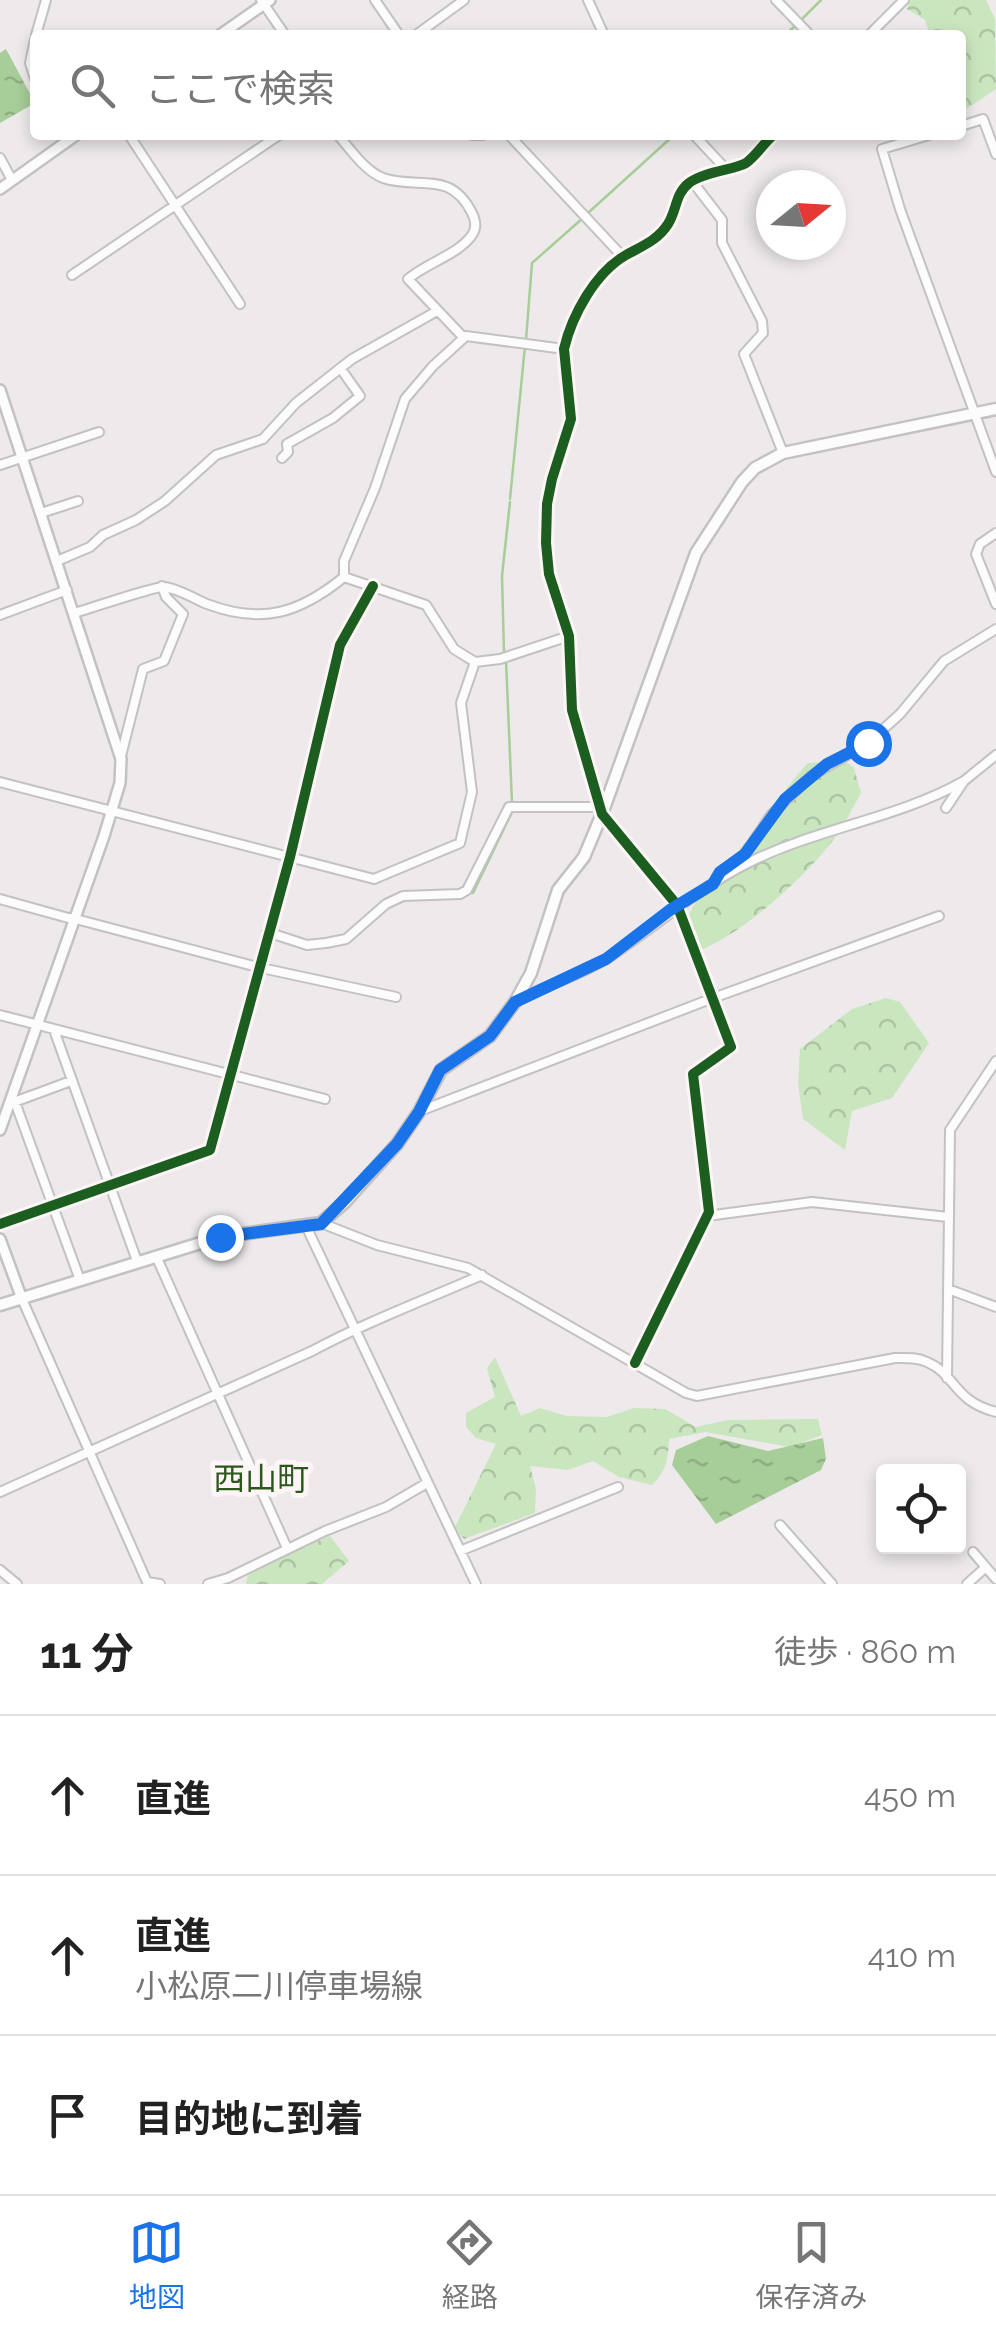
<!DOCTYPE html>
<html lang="ja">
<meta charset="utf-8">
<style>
body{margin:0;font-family:Raleway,"Noto Sans JP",sans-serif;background:#f2f2f2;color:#222}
.controls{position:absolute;right:30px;bottom:30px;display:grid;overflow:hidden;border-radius:10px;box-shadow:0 5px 15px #0003}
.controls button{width:90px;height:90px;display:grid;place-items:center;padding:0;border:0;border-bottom:2px solid #e0e0e0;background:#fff;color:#222;font:50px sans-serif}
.compass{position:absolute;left:756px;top:170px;width:90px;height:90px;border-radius:50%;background:#fff;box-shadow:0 5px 15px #0003;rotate:72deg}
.stop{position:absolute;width:30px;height:30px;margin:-22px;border:8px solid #1a73e8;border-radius:50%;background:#fff}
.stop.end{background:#1a73e8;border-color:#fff;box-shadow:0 2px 10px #0008}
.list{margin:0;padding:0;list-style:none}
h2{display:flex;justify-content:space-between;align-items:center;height:130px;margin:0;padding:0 40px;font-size:42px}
h2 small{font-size:32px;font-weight:400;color:#767676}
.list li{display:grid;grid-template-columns:65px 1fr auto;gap:30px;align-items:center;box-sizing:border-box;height:160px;padding:0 40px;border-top:2px solid #e0e0e0}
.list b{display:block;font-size:38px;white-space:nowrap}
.list p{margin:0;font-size:32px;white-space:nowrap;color:#767676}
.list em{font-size:32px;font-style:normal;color:#767676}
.icon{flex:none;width:55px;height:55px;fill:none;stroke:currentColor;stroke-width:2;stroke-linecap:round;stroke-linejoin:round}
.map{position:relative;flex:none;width:996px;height:1584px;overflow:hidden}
.search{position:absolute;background:#fff;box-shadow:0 5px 15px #0003;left:30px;right:30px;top:30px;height:110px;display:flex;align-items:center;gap:25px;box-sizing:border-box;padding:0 35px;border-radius:10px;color:#767676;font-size:38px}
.sheet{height:610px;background:#fff}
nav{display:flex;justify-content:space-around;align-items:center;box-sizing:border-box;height:140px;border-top:2px solid #e0e0e0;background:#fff;font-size:28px;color:#767676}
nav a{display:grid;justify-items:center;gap:5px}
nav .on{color:#1a73e8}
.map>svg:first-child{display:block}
</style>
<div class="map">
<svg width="996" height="1584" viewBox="0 0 996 1584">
<defs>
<pattern id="forest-crowns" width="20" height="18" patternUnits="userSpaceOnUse" patternTransform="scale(2.5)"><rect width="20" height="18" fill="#cae6bf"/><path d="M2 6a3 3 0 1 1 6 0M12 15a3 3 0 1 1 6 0" fill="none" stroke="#acc4a3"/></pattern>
<pattern id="water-ripples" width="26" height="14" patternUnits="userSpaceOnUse" patternTransform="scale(2.5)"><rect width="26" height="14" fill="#a7cd99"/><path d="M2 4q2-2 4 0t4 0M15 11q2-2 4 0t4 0" fill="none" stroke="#8faf83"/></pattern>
</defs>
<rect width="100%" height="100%" fill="#eeeaeb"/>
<path fill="url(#forest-crowns)" d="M910,0h76l9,19 1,70 -31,21h-4v-75h-31l-5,-15 -18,-11z
M845,761l9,7 7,25c-8,14 -15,29 -24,42 -27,38 -96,101 -139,116l-16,-9c4,-44 41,-71 67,-104 20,-26 37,-51 59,-75z
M886,998l14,4 29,41 -37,55 -40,13 -7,39 -42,-31 -5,-36 2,-34 52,-40z
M495,1357l26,59 19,-8 27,8 40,1 27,-9 31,1 31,18 31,-7 91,-1 4,16 -32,12 -85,-15 -36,7c-1,20 -2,31 -17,46l-33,-8 -26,-16 -25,9 -38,-4 6,23 -1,24 -71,26 -10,-10 42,-85 -20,-6 -10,-11v-14l29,-16 -8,-29z
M330,1536l19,25 -27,23h-76l3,-13z"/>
<path fill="url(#water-ripples)" d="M6,49l29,54 -35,20v-70z
M708,1436l60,15 55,-13 3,21 -5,11 -105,54 -44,-59 4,-15z"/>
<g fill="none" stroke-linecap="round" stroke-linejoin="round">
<path stroke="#a7cd99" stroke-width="2.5" d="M801,20l20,-20
M785,35l10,-9
M588,213l86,-78
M526,340l6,-77 51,-45
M510,499l15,-153
M504,653l-2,-77 8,-74
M506,660l6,143
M473,893l39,-81"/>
<g stroke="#c4c1c2" stroke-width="12">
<path id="minor" d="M261,0l24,35
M375,0l24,35
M588,0l16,35
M776,0l34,35
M36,35l10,-35
M416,35l48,-35
M869,35l35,-35
M35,39l-5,24 5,16
M961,126l22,-7 13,35
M129,135l111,169
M338,135c12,14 27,36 45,43 36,12 67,-9 89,35 4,8 5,15 0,22 -14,20 -46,28 -64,44l55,58
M472,135h11
M509,135l114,122
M694,135l30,32
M929,135l-47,14 18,60 96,263
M0,158l12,22
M692,181l30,39v23l40,78 1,12 -19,21 39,99
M72,275l207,-140
M282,458l6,-6 -1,-8 46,-26 27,-22 -19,-27
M0,465l99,-33
M41,513l37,-12
M996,533l-16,11 -4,10 20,50
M57,561l33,-14 13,-12 33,-15 29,-19 51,-46 47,-16 33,-36 56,-44 85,-48
M344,577v-16l31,-73 30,-89 28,-33 33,-30 98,13
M344,577l82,28 28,44 21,13 25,-3 69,-23
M74,613c16,-4 80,-27 90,-26 13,1 31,12 43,17 55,21 93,9 137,-27
M0,615l67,-25
M121,756l22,-87 21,-8 19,-47 -17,-17 -4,-11
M0,782l374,97 86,-36 12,-51 -11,-89 14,-41
M946,808l18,-27 32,-26
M715,880l5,-8 25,-18 26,-39 40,-39 57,-33 32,-29 44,-53 52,-32
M0,899l72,20
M72,918l185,49 139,30
M267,932l40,13 19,-2 20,-4 40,-35 17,-8 57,-2 7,-4 42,-83h91
M515,1002c31,-17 67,-27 96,-46 47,-31 88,-69 139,-94 68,-34 149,-44 214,-81
M0,1015l325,84
M54,1030l83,231
M14,1102l57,-21
M15,1102l65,178
M420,1111l293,-113 226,-82
M707,1216l105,-14 136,15
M321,1223l56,22 91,23 218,125 11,3 198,-38c10,0 22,-1 32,4 29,12 26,39 69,50
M0,1224l210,-74 80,-293 50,-212 33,-59
M306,1226l170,358
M156,1256l131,292
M948,1289l48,18
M22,1299l125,283 13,2
M635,1363l74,-151 -16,-138 38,-27 -54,-142 -75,-91 -30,-104 -3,-74 -20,-62 -3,-31 1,-39 5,-25 19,-60 -7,-70c8,-34 31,-76 62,-94 16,-9 32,-15 42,-31 9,-14 7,-30 21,-41 16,-12 46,-13 57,-20 10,-7 18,-20 27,-28
M947,1378l3,-248 46,-69
M0,1492l312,-141c54,-29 113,-51 170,-76
M780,1525l52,59
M460,1551l158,-64
M973,1552l23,27
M0,1570l17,14
M208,1584l20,-6 97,-47 61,-24 41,-24
M967,1584l19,-17"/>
</g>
<g stroke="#c4c1c2" stroke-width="14">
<path id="tertiary" d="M220,35l50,-35
M0,189l76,-54
M0,390l121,369 -1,24 -16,53 -104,294
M0,1239l22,60"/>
</g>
<g stroke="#c4c1c2" stroke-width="15">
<path id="secondary" d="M0,1305l220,-68 101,-14 24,-21 52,-58 22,-32 22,-42 49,-34 25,-34 16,-29 27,-83 26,-33 18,-43 94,-261 46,-71 13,-14 28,-15 213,-44"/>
</g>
<use href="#minor" stroke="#fcfcfc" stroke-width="8"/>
<use href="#tertiary" stroke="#fcfcfc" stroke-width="9"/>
<use href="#secondary" stroke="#fcfcfc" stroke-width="10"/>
<g stroke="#fef5f7" stroke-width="16">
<path id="cycleway" d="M0,1224l210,-74 80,-293 50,-212 33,-59
M635,1363l74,-151 -16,-138 38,-27 -54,-142 -75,-91 -30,-104 -3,-74 -20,-62 -3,-31 1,-39 5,-25 19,-60 -7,-70c8,-34 31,-76 62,-94 16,-9 32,-15 42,-31 9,-14 7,-30 21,-41 16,-12 46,-13 57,-20 10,-7 18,-20 27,-28"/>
</g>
<use href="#cycleway" stroke="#1b5e20" stroke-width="10"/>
</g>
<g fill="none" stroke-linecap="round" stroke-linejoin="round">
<path stroke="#1a73e8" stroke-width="12" d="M220,1237l101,-13 76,-80 22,-32 21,-42 50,-34 25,-34 91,-43 64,-49 43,-26 7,-12 25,-18 40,-55 42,-35 41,-21"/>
</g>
<g text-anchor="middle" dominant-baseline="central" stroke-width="10" stroke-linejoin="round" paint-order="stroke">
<g font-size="32" fill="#2d581d" stroke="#fef5f7">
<text x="261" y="1478">西山町</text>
</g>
</g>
</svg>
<div class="controls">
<button><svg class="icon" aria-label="locate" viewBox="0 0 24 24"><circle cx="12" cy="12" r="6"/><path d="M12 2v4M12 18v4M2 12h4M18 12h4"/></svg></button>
</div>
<svg class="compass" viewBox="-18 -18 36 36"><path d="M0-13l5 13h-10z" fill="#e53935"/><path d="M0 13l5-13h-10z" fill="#767676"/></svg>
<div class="stop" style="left:868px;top:743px"></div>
<div class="stop end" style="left:220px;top:1237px"></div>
<div class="search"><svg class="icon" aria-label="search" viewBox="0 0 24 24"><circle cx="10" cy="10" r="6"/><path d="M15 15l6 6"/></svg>ここで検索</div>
</div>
<section class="sheet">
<h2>11 分<small>徒歩 · 860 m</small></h2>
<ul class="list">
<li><svg class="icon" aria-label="ahead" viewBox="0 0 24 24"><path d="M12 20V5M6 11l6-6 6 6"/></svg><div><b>直進</b></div><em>450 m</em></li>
<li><svg class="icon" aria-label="ahead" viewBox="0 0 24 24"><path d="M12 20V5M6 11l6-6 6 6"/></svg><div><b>直進</b><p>小松原二川停車場線</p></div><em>410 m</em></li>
<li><svg class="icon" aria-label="arrive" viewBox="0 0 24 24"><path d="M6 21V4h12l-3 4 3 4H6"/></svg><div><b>目的地に到着</b></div></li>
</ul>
</section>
<nav>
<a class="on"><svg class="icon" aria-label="map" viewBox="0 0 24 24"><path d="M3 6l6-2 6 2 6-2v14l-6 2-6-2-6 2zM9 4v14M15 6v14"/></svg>地図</a>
<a><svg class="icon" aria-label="directions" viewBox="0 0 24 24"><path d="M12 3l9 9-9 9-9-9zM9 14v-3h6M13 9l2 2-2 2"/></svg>経路</a>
<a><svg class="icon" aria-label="saved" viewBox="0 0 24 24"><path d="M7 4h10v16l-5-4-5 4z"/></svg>保存済み</a>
</nav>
